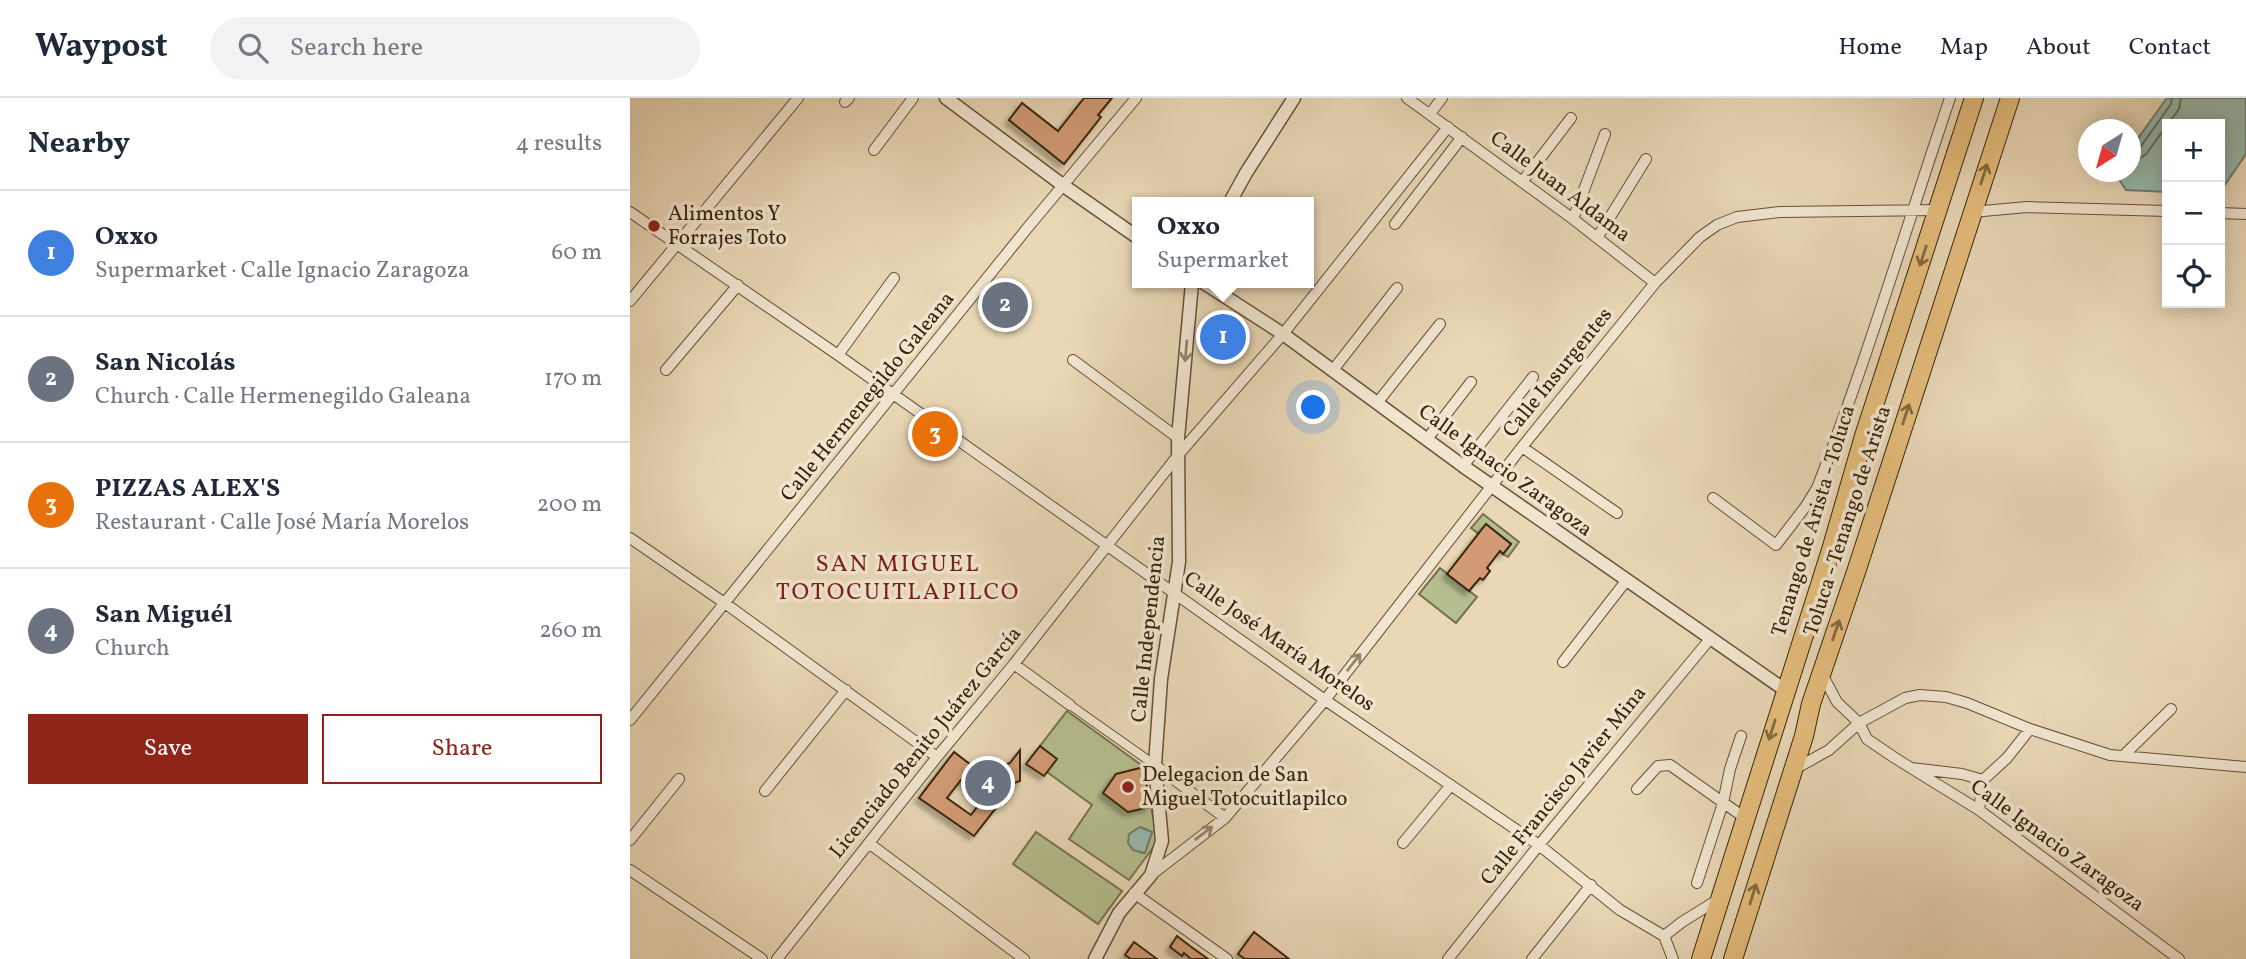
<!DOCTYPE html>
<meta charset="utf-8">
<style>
body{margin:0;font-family:Vollkorn,serif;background:#f2f2f3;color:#1f2937}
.controls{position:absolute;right:21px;top:21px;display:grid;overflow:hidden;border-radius:0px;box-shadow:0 4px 18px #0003}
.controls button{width:63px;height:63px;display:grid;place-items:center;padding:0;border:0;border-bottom:2px solid #e0e1e3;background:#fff;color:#1f2937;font:35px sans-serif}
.compass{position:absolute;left:1448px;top:21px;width:63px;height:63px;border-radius:50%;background:#fff;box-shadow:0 4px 18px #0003;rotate:217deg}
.you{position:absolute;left:684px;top:310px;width:24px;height:24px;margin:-18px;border:5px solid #fff;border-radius:50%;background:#1a73e8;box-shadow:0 0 0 10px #1a73e833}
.badge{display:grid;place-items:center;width:46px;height:46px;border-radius:50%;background:#8f2418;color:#fff;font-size:23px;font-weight:700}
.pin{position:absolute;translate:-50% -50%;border:4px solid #fff;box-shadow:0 2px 7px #0006}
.popup{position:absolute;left:502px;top:99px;width:182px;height:91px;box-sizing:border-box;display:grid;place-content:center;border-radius:0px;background:#fff;filter:drop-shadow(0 2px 5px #0005);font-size:23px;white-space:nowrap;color:#747a83}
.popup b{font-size:26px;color:#1f2937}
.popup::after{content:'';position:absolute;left:50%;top:100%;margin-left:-14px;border:14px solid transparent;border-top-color:#fff}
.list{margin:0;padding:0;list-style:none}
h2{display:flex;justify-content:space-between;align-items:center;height:91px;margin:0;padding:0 28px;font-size:30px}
h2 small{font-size:23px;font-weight:400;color:#747a83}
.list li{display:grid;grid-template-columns:46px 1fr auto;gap:21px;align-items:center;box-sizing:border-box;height:126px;padding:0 28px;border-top:2px solid #e0e1e3}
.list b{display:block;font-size:26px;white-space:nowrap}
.list p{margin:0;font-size:23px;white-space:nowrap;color:#747a83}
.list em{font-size:23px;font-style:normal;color:#747a83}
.actions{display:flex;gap:14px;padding:21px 28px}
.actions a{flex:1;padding:16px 0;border:2px solid #8f2418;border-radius:0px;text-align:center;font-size:24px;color:#8f2418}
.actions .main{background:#8f2418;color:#fff}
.icon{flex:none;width:38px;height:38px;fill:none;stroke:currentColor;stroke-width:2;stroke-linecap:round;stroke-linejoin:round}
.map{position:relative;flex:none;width:1616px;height:861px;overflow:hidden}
header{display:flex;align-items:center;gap:42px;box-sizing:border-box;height:98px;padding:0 35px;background:#fff;border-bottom:2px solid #e0e1e3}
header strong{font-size:33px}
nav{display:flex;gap:38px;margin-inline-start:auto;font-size:24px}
.search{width:490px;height:63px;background:#f2f2f3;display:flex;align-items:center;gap:18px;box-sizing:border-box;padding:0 24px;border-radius:38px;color:#747a83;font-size:26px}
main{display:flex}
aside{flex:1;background:#fff}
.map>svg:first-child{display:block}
</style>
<header>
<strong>Waypost</strong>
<div class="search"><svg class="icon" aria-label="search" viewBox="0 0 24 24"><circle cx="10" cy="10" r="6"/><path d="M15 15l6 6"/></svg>Search here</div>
<nav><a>Home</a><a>Map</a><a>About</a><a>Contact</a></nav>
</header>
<main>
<aside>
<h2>Nearby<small>4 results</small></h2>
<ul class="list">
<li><span class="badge" style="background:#3f7fe0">1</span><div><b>Oxxo</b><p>Supermarket · Calle Ignacio Zaragoza</p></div><em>60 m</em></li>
<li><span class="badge" style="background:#6b7280">2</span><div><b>San Nicolás</b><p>Church · Calle Hermenegildo Galeana</p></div><em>170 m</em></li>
<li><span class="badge" style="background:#e8710a">3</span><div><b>PIZZAS ALEX'S</b><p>Restaurant · Calle José María Morelos</p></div><em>200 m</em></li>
<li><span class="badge" style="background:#6b7280">4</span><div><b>San Miguél</b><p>Church</p></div><em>260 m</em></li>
</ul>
<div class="actions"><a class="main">Save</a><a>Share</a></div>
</aside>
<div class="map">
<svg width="1616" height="861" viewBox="0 0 1616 861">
<defs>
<filter id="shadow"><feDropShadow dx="-4.5" dy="4.5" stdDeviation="2" flood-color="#0004"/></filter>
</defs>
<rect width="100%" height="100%" fill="#e9d7b6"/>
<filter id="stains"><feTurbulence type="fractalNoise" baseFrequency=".00286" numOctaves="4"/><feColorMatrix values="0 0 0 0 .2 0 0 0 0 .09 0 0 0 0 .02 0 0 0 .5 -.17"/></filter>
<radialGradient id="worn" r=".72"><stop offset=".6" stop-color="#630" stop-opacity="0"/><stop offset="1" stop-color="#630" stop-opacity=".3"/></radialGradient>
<path fill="#b5be8f" stroke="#76724c" stroke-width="2" fill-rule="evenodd" d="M853,416l36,28 -11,15 -5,-3 8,-10 -25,-19 -7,9 -8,-6z
M810,470l37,29 -21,26 -37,-29z
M437,613l77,56 -16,45 23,-5 7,34 -29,39 -60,-41 23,-34 -45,-33 -7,-26zM510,729l12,5 -7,21h-4l-12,-19z
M406,734l86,59 -24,33 -85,-60z"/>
<path fill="#97baad" stroke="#717e6c" stroke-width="2" d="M1537,0h79v56l-26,38v-68h-53v68l-41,-2 -12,-18h16l1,-24z
M510,729l12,5 -7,21 -12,-3 -5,-7 1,-9z"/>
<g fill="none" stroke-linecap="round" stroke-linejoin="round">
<path stroke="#67705c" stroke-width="2" d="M1500,53l9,-2 32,-45 1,-6
M1500,62l9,-1 7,-5 33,-45 2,-11"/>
</g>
<path fill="#d29b76" stroke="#37250a" stroke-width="2" fill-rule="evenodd" filter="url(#shadow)" d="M454,0h28l-14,17 3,2 -37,47 -55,-44 13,-17 36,28z
M361,186l8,6 1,-2 28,23 -12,16 -29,-23 2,-2 -7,-6z
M589,218l23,16 -16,23 -19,-13 3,-24z
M856,426l25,20 -8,10 -3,-3 -13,17 3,3 -7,9 -3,-2 -11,13 -22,-17z
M410,648l17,13 -13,17 -18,-12z
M390,652v31l-9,3 -14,19 2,1 -25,32 -55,-38 35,-46 46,35v-20l10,-4zM331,682l23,18 -13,17 -24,-17z
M514,669l6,40 -22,5 -25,-19 13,-19z
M624,834l35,27h-44l-7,-5z
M547,838l13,10 18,13h-17l-7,-6 -2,3 -12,-9z
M504,844l23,17h-26l-6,-4z"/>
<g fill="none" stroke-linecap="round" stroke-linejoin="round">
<g stroke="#645235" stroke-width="10">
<path id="pedestrian" d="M440,607l85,60"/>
</g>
<g stroke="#645235" stroke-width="12">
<path id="minor" d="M777,0l166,121 82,64
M215,4l4,-4
M800,16l12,-16
M244,52l39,-52
M892,84l49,-64
M0,114l208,143 487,345 214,145 81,65 44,26
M1342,114l55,-5 140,4
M1590,115l26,1
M943,121l32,-85
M765,126l67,-87
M967,140l49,-79
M0,203l168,-203
M208,257l56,-77
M443,262l105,78
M36,272l72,-85
M703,272l64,-82
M747,305l63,-79
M797,341l44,-57
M892,349l95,66
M833,368l70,-89
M1083,400l63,47 30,-39 11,-18c50,-128 89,-260 133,-390
M0,440l96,66 211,153
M933,564l63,-81
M384,566l56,41
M1192,576l15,28 22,21 8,16 28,19 16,10 51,6 21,6 24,-22 23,-29
M0,622l399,-494 107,-128
M1493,658l48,-47
M525,667l70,53
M1281,670l68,42 200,149
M1163,672l36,-20 30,-27 46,-25 15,-3 26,2 21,6 63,26 80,26 136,12
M1007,691l21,-23 12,-1 75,53
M135,693l81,-101
M1349,712l4,-30
M0,742l49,-61
M773,745l48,-58
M240,746l154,115
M0,772l132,89
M521,777l74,-57 100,-118 197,-253 133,-164 45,-46 17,-12 20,-8 43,-5 158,-2
M1067,785l26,-80 7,-34 11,-33
M504,795l93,66
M1034,838l18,-14 37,-23
M1034,838l9,23
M147,861l160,-202 77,-93 165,-210 104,-120 165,-207
M818,861l91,-114 171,-206
M902,861l59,-74"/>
</g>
<g stroke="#645235" stroke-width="15">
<path id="tertiary" d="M316,0l118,88 73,51
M600,104l16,-29 48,-75
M574,185l79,51 180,132 322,224
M465,861l24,-46 32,-38 11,-34 -7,-76 6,-86 18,-117 -1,-124 14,-155"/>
</g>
<g stroke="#37250a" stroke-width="20">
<path id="trunk" d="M1071,861l130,-409 33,-114 110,-338
M1103,861l71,-223 7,-32 46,-135 153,-471"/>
</g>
<use href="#pedestrian" stroke="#f1e5d0" stroke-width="8"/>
<use href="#minor" stroke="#f1e5d0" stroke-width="10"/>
<use href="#tertiary" stroke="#f1e5d0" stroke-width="12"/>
<use href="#trunk" stroke="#e4bc7b" stroke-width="18"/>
</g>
<defs><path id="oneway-shaft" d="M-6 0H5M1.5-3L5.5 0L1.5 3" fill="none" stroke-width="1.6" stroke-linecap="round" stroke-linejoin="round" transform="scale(1.75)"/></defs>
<g stroke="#85693d">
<use href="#oneway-shaft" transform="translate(1354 76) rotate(-72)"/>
<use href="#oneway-shaft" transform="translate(1293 158) rotate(108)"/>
<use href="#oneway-shaft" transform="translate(1276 316) rotate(-72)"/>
<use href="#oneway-shaft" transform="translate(1206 532) rotate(-71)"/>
<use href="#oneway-shaft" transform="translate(1142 632) rotate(108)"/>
<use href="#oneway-shaft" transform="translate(1123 796) rotate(-73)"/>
</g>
<g stroke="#94856d">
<use href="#oneway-shaft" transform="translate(556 253) rotate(95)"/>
<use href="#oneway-shaft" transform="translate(724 564) rotate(-52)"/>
<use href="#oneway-shaft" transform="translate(574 735) rotate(-37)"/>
</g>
<g fill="#8f2418" stroke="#f1e5d0" stroke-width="2.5">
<circle cx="24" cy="128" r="7"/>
<circle cx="498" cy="689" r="7"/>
</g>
<g text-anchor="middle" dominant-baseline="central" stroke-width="7" stroke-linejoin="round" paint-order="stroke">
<g font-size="21" fill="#37250a" stroke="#f1e5d0">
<text transform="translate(930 89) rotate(37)">Calle Juan Aldama</text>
<text transform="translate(928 275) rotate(-51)">Calle Insurgentes</text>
<text transform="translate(238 299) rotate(-51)">Calle Hermenegildo Galeana</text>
<text transform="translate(875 373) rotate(36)">Calle Ignacio Zaragoza</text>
<text transform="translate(1184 423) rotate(-73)">Tenango de Arista - Toluca</text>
<text transform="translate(1218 423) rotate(-72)">Toluca - Tenango de Arista</text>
<text transform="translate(519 531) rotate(-84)">Calle Independencia</text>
<text transform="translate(649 544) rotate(35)">Calle José María Morelos</text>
<text transform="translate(296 645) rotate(-51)">Licenciado Benito Juárez García</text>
<text transform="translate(934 688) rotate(-51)">Calle Francisco Javier Mina</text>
<text transform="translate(1427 748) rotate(36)">Calle Ignacio Zaragoza</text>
</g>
<g font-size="21" fill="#37250a" stroke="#f1e5d0" text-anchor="start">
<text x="38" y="116">Alimentos Y<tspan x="38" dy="24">Forrajes Toto</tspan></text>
<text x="512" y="677">Delegacion de San<tspan x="512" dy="24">Miguel Totocuitlapilco</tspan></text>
</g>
<g font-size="24" letter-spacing="2" fill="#7a1f14" stroke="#f1e5d0">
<text x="268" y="467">SAN MIGUEL<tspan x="268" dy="28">TOTOCUITLAPILCO</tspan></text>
</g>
</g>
<rect width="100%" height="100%" filter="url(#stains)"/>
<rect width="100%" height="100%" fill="url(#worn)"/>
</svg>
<div class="controls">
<button>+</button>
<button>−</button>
<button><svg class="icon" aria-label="locate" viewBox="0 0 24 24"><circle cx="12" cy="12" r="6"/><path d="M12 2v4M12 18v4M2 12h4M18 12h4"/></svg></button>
</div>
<svg class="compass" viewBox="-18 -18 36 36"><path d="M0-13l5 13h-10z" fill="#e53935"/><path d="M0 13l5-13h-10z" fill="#747a83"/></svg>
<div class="you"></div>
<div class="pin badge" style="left:593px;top:239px;background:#3f7fe0">1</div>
<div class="popup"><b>Oxxo</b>Supermarket</div>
<div class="pin badge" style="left:375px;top:207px;background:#6b7280">2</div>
<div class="pin badge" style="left:305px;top:336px;background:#e8710a">3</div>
<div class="pin badge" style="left:358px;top:685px;background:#6b7280">4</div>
</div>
</main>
